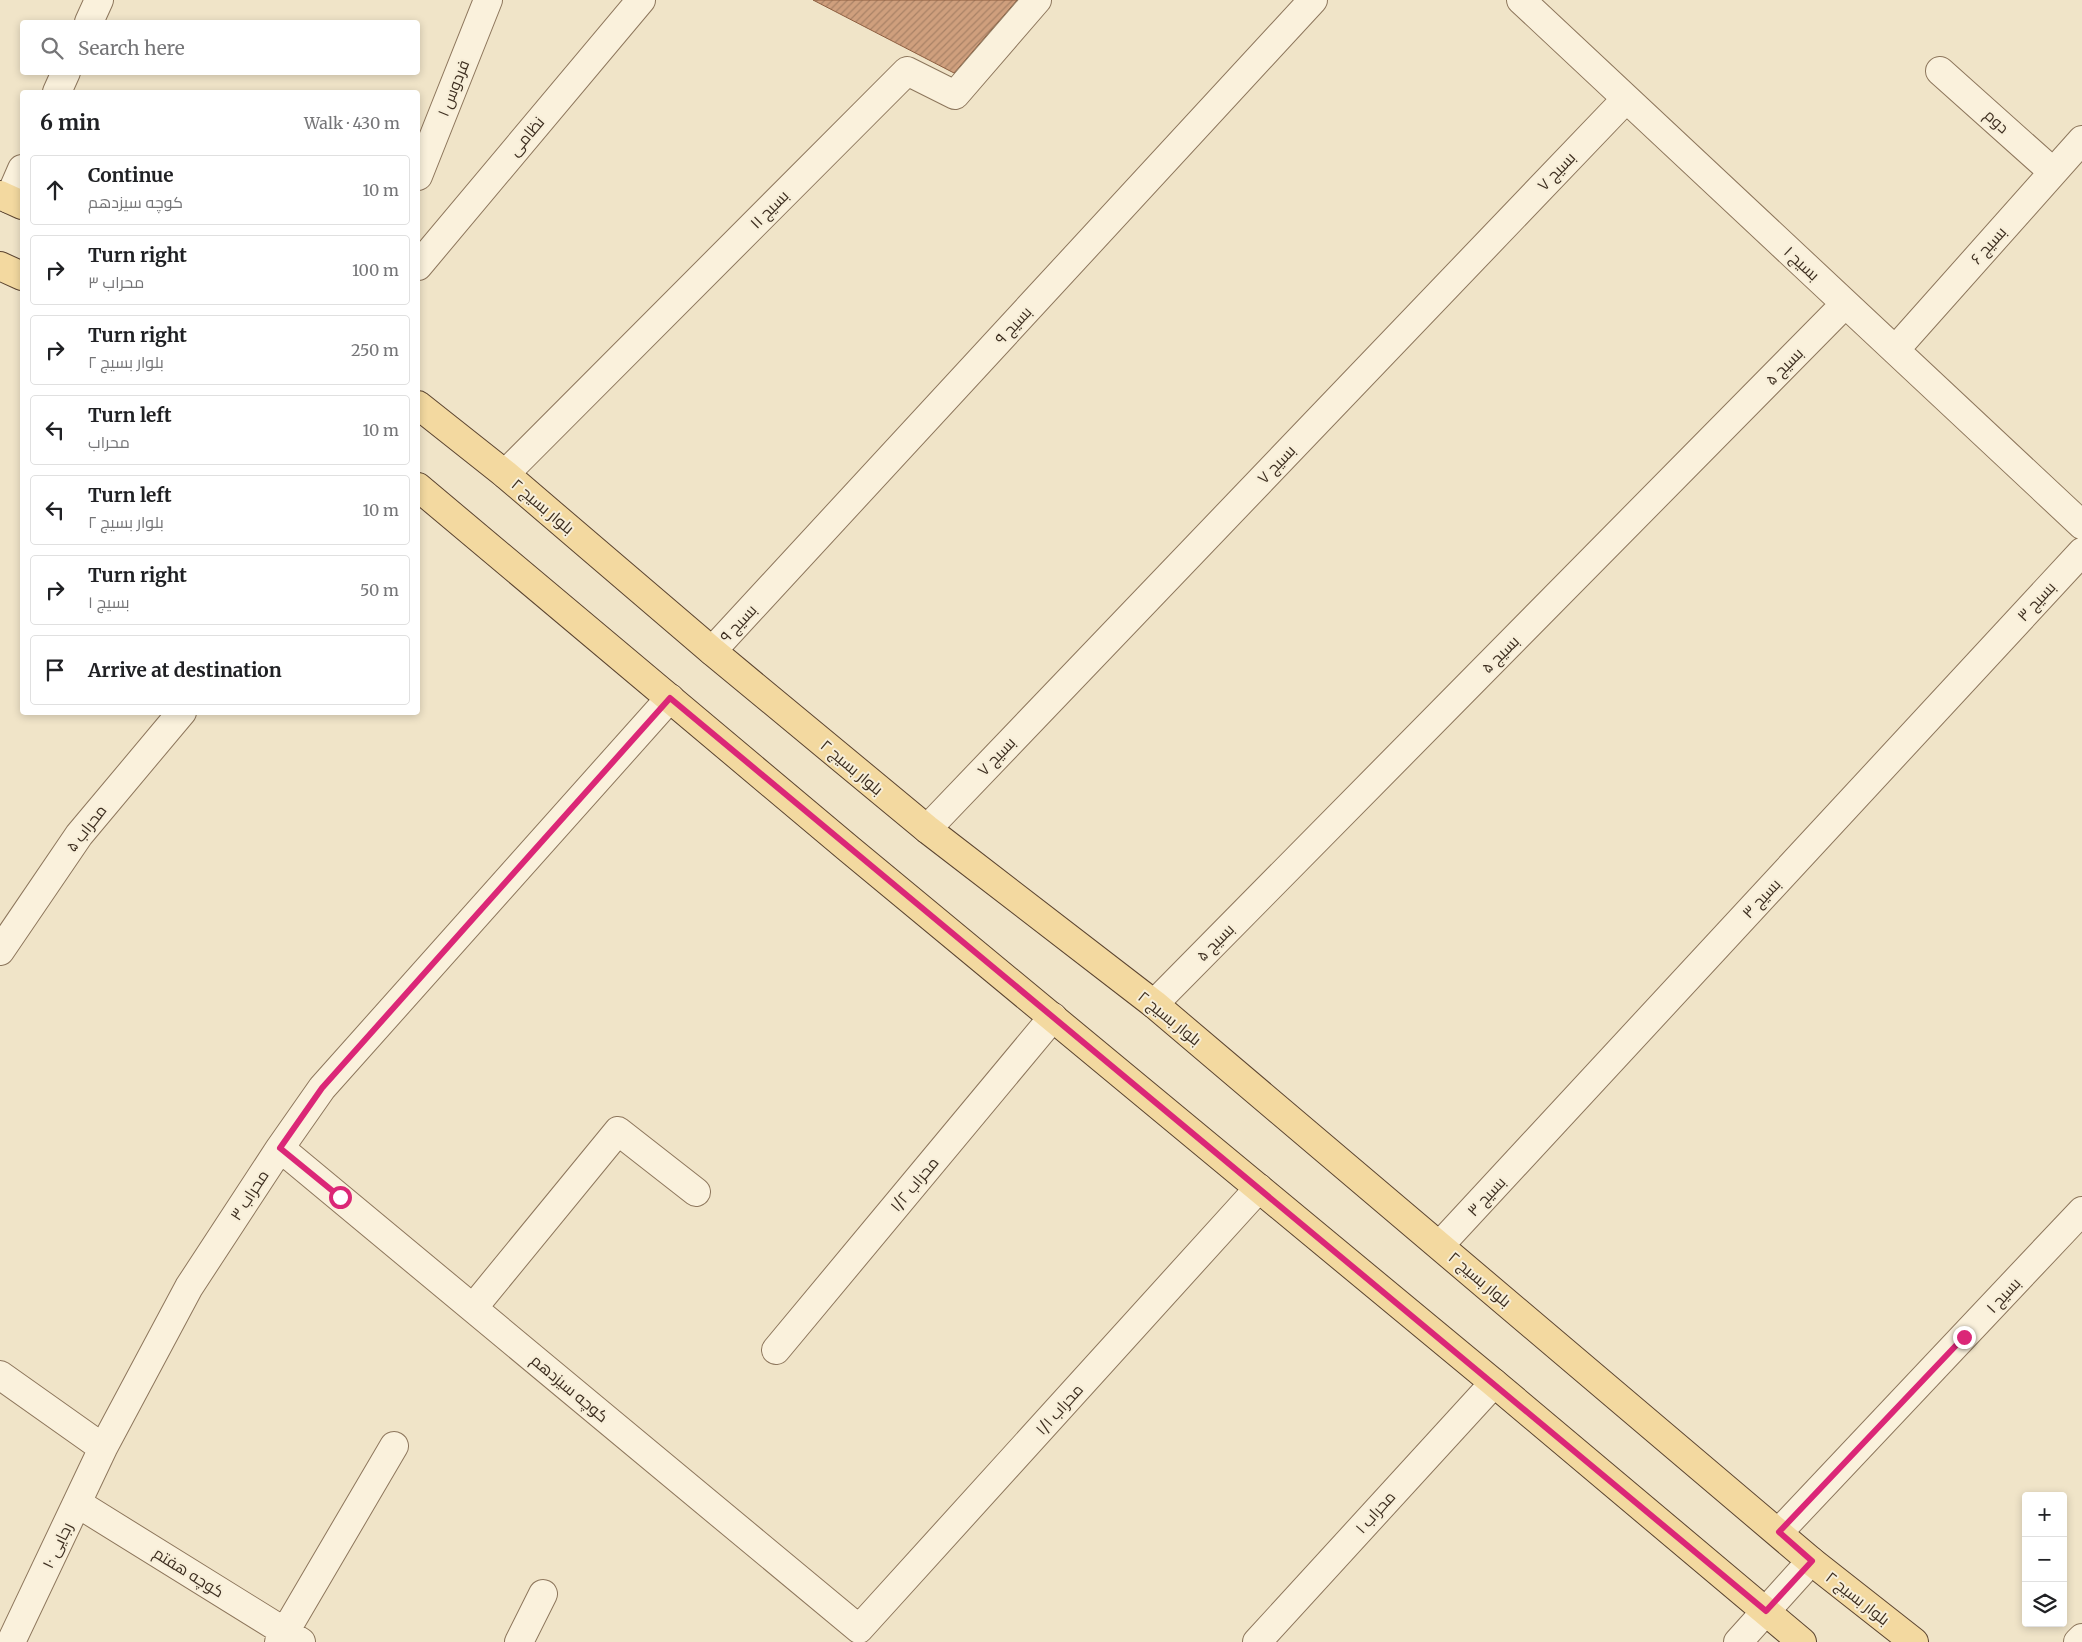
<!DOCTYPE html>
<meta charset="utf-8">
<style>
body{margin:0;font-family:Merriweather,Cairo,serif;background:#f6f6f6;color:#202124}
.controls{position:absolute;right:15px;bottom:15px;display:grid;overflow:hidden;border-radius:5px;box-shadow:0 2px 8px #0003}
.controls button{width:45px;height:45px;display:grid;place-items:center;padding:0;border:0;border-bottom:1px solid #e0e0e0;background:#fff;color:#202124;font:25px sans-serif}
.stop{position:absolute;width:15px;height:15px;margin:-11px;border:4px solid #db2777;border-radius:50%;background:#fff}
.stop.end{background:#db2777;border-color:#fff;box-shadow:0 1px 5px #0008}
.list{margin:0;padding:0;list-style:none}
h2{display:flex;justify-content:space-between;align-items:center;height:65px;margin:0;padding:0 20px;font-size:21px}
h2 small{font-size:16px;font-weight:400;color:#757577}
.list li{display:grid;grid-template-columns:32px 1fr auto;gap:15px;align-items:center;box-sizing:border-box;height:70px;margin:0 10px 10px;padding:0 10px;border:1px solid #e0e0e0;border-radius:5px}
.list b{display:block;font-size:19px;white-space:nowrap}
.list p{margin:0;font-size:16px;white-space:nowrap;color:#757577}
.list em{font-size:16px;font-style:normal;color:#757577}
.icon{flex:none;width:28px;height:28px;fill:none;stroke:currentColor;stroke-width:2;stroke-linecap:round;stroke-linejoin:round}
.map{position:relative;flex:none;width:2082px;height:1642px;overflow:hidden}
.search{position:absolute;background:#fff;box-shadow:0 2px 8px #0003;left:20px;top:20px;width:400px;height:55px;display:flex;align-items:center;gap:12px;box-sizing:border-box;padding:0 18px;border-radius:5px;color:#757577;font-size:19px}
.panel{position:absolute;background:#fff;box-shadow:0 2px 8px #0003;left:20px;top:90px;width:400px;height:625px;border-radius:5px}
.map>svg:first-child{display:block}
</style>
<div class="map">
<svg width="2082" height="1642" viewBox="0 0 2082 1642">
<defs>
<pattern id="building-hatch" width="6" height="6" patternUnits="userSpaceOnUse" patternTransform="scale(1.25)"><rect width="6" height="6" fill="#cf9f7d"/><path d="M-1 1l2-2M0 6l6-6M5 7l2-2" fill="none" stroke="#a98266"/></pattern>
</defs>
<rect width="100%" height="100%" fill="#f0e4c8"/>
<path fill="url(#building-hatch)" stroke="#8d5f41" d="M813,0h204l-63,73z"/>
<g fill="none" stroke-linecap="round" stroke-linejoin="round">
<g stroke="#8d765c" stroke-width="30">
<path id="minor" d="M1521,0l561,525
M89,22l10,-22
M1940,71l113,101
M57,92l9,-20
M418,176l70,-176
M9,199l13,-30
M418,266l223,-266
M1895,350l187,-210
M505,474l402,-403 48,24 82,-95
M712,651l601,-651
M927,829l699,-730
M0,951l79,-116 103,-123
M1154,1004l691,-700
M280,1148l579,481 400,-441
M1440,1245l642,-693
M473,1308l145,-177 78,61
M776,1350l277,-333
M0,1375l103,73
M77,1503l224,139
M1779,1532l303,-321
M11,1642l92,-194 86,-161 91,-139 42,-60 348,-390
M279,1642l115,-196
M519,1642l24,-48
M1257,1642l237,-259
M1738,1642l73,-81
M2078,1642l4,-4"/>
</g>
<g stroke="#5b4430" stroke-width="30">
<path id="major" d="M0,195l22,10
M0,266l22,10
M418,405l87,69 207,177 215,178 227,175 657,557 103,81
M418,487l431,362 645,534 308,259"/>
</g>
<use href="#minor" stroke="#faf1dc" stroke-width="28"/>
<use href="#major" stroke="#f3d9a0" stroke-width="28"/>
</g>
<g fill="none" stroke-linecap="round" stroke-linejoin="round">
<path stroke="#db2777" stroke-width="6" d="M340,1197l-60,-49 42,-60 348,-390 1096,913 46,-50 -33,-29 185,-195"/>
</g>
<g text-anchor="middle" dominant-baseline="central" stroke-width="4" stroke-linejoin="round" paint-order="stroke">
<g font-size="16" fill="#3d2e20" stroke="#f7eed8">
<text transform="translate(453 88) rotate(-68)">فردوس ۱</text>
<text transform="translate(1997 121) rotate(42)">دوم</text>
<text transform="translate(526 136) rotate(-50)">نظامی</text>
<text transform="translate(1556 171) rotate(-46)">۷ بسیج</text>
<text transform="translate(769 209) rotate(-45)">۱۱ بسیج</text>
<text transform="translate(1988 245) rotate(-48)">۶ بسیج</text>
<text transform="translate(1802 263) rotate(43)">بسیج ۱</text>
<text transform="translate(1013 325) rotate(-47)">۹ بسیج</text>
<text transform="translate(1784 366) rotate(-45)">۵ بسیج</text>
<text transform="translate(1276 464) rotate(-46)">۷ بسیج</text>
<text transform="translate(543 506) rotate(40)">بلوار بسیج ۲</text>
<text transform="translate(2036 601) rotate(-47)">۳ بسیج</text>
<text transform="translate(738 623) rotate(-47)">۹ بسیج</text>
<text transform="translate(1500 654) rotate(-45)">۵ بسیج</text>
<text transform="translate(996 756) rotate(-46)">۷ بسیج</text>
<text transform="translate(852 767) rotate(40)">بلوار بسیج ۲</text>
<text transform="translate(86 828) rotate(-52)">محراب ۵</text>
<text transform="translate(1761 898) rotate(-47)">۳ بسیج</text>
<text transform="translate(1215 942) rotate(-45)">۵ بسیج</text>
<text transform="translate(1170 1018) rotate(39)">بلوار بسیج ۲</text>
<text transform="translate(914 1184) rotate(-50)">محراب ۱/۲</text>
<text transform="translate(249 1195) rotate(-57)">محراب ۳</text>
<text transform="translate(1486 1196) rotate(-47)">۳ بسیج</text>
<text transform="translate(1480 1279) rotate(40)">بلوار بسیج ۲</text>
<text transform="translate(2003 1295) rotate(-47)">۱ بسیج</text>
<text transform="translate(570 1388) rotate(40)">کوچه سیزدهم</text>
<text transform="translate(1059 1409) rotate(-48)">محراب ۱/۱</text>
<text transform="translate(1375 1512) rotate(-48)">محراب ۱</text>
<text transform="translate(57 1545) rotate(-64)">رجایی ۱۰</text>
<text transform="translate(189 1572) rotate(32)">کوچه هفتم</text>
<text transform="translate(1858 1598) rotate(38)">بلوار بسیج ۲</text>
</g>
</g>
</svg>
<div class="controls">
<button>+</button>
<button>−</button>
<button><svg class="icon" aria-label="layers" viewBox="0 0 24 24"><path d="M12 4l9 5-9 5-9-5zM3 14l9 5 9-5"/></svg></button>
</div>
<div class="stop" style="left:340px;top:1197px"></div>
<div class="stop end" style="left:1964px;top:1337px"></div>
<div class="search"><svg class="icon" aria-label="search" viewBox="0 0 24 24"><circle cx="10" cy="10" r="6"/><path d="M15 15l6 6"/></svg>Search here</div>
<section class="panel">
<h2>6 min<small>Walk · 430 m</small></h2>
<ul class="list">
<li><svg class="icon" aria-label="ahead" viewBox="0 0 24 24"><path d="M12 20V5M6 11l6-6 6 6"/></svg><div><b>Continue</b><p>کوچه سیزدهم</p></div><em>10 m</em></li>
<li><svg class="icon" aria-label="right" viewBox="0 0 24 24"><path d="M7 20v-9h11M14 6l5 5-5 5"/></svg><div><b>Turn right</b><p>محراب ۳</p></div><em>100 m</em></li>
<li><svg class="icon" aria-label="right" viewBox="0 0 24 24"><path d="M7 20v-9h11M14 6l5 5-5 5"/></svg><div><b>Turn right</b><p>بلوار بسیج ۲</p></div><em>250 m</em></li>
<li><svg class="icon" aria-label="left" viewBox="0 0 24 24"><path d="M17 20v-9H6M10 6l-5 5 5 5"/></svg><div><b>Turn left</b><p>محراب</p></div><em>10 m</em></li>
<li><svg class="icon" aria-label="left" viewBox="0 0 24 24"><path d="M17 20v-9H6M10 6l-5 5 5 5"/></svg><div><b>Turn left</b><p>بلوار بسیج ۲</p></div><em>10 m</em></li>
<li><svg class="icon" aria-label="right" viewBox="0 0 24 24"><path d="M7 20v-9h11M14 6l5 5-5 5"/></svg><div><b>Turn right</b><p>۱ بسیج</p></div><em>50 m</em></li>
<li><svg class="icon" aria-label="arrive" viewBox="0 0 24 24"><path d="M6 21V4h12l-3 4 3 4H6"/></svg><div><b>Arrive at destination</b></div></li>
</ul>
</section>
</div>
